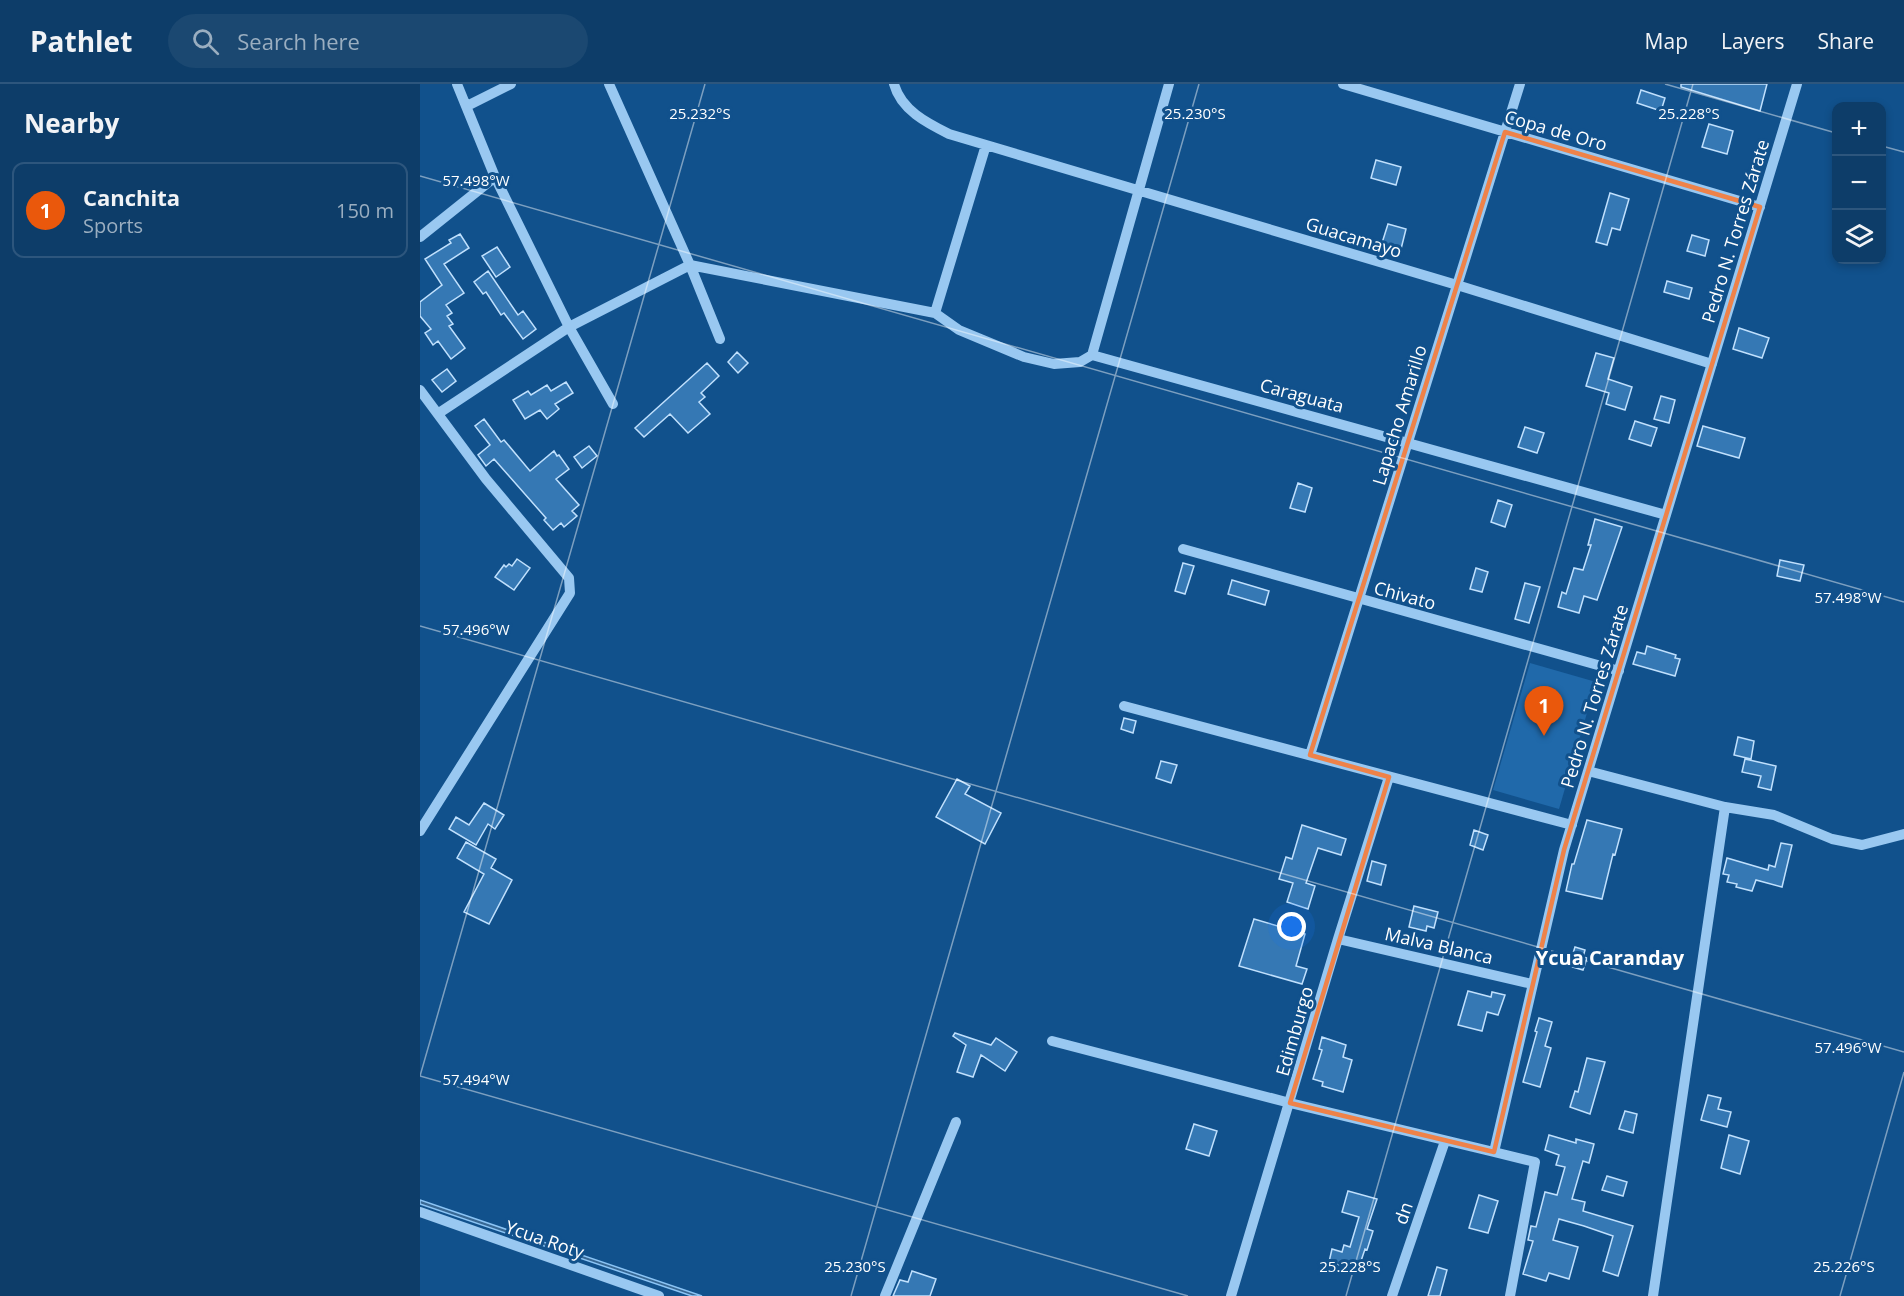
<!DOCTYPE html>
<meta charset="utf-8">
<style>
body{margin:0;font-family:"Open Sans",sans-serif;background:#1b4871;color:#f1f3f6}
.controls{position:absolute;right:18px;top:18px;display:grid;overflow:hidden;border-radius:12px;box-shadow:0 3px 9px #0003}
.controls button{width:54px;height:54px;display:grid;place-items:center;padding:0;border:0;border-bottom:2px solid #2d567d;background:#0d3d69;color:#f1f3f6;font:30px sans-serif}
.you{position:absolute;left:872px;top:843px;width:21px;height:21px;margin:-15px;border:4px solid #fff;border-radius:50%;background:#1a73e8;box-shadow:0 0 0 9px #1a73e833}
.badge{display:grid;place-items:center;width:39px;height:39px;border-radius:50%;background:#ea580c;color:#fff;font-size:20px;font-weight:700}
.pin{position:absolute;translate:-50% -50px;filter:drop-shadow(0 2px 3px #0008)}
.pin::after{content:'';position:absolute;top:32px;width:21px;height:18px;background:inherit;clip-path:polygon(0 0,100% 0,50% 100%)}
.list{margin:0;padding:0;list-style:none}
h2{display:flex;justify-content:space-between;align-items:center;height:78px;margin:0;padding:0 24px;font-size:26px}
h2 small{font-size:20px;font-weight:400;color:#9aaec0}
.list li{display:grid;grid-template-columns:39px 1fr auto;gap:18px;align-items:center;box-sizing:border-box;height:96px;margin:0 12px 12px;padding:0 12px;border:2px solid #2d567d;border-radius:12px}
.list b{display:block;font-size:22px;white-space:nowrap}
.list p{margin:0;font-size:20px;white-space:nowrap;color:#9aaec0}
.list em{font-size:20px;font-style:normal;color:#9aaec0}
.icon{flex:none;width:33px;height:33px;fill:none;stroke:currentColor;stroke-width:2;stroke-linecap:round;stroke-linejoin:round}
.map{position:relative;flex:none;width:1484px;height:1212px;overflow:hidden}
header{display:flex;align-items:center;gap:36px;box-sizing:border-box;height:84px;padding:0 30px;background:#0d3d69;border-bottom:2px solid #2d567d}
header strong{font-size:28px}
nav{display:flex;gap:33px;margin-inline-start:auto;font-size:21px}
.search{width:420px;height:54px;background:#1b4871;display:flex;align-items:center;gap:15px;box-sizing:border-box;padding:0 21px;border-radius:33px;color:#9aaec0;font-size:22px}
main{display:flex}
aside{flex:1;background:#0d3d69}
.map>svg:first-child{display:block}
</style>
<header>
<strong>Pathlet</strong>
<div class="search"><svg class="icon" aria-label="search" viewBox="0 0 24 24"><circle cx="10" cy="10" r="6"/><path d="M15 15l6 6"/></svg>Search here</div>
<nav><a>Map</a><a>Layers</a><a>Share</a></nav>
</header>
<main>
<aside>
<h2>Nearby<small></small></h2>
<ul class="list">
<li><span class="badge">1</span><div><b>Canchita</b><p>Sports</p></div><em>150 m</em></li>
</ul>
</aside>
<div class="map">
<svg width="1484" height="1212" viewBox="0 0 1484 1212">
<rect width="100%" height="100%" fill="#11518c"/>
<path fill="#2069aa" d="M1110,579l66,19 -37,127 -66,-19z"/>
<path fill="#386894" stroke="#8bc4f5" stroke-width="1.5" d="M0,1116l282,96h-10l-272,-92z"/>
<path fill="#3578b4" stroke="#c0e0fd" stroke-width="1.5" d="M1261,0h86l-7,27 -79,-24z
M1221,6l24,8 -4,13 -24,-8z
M1289,40l24,7 -6,23 -25,-7z
M956,76l25,7 -5,18 -25,-7z
M1190,109l19,6 -9,31 -8,-2 -5,17 -11,-3z
M968,140l18,5 -5,20 -19,-6z
M40,150l9,14 -25,16 20,29 -18,12 6,8 -5,3 6,8 -4,2 16,22 -14,11 -13,-18 -5,4 -8,-12 6,-4 -11,-13v-14l22,-17 -17,-26 26,-16 -2,-3z
M1272,151l17,5 -4,16 -18,-5z
M77,163l13,20 -14,10 -14,-21z
M68,187l30,44 5,-4 13,18 -13,10 -19,-26 -3,2 -15,-23 -3,2 -9,-12z
M1247,197l25,7 -3,11 -25,-7z
M1319,244l30,10 -7,20 -29,-9z
M317,268l11,11 -10,10 -10,-11z
M1176,269l18,5 -6,21 24,8 -7,23 -19,-6 3,-11 -23,-7z
M287,279l12,13 -18,17 4,4 -6,5 11,12 -22,19 -18,-19 -26,23 -9,-9z
M27,285l9,12 -14,11 -10,-12z
M146,298l7,11 -18,11 4,5 -12,10 -7,-9 -15,9 -12,-19 15,-9 3,4 16,-10 4,6z
M1241,312l14,4 -6,23 -15,-4z
M64,335l17,23 3,-2 26,31 24,-20 3,5 2,-1 10,14 -13,10 23,26 -7,6 5,5 -13,11 -3,-4 -8,7 -9,-10 2,-2 -52,-59 -8,7 -8,-11 12,-10 -15,-19z
M1215,337l22,7 -6,18 -22,-7z
M1283,342l42,12 -6,20 -42,-12z
M1105,343l19,6 -7,20 -19,-6z
M169,362l8,10 -15,12 -8,-11z
M878,399l14,5 -7,24 -15,-4z
M1078,416l14,5 -7,22 -14,-5z
M1175,435l27,8 -25,73 -13,-4 -5,17 -21,-6 4,-15 4,2 8,-26 9,2 8,-25h-3z
M97,475l13,9 -16,22 -19,-13 9,-12 2,2 3,-3 3,2z
M1360,476l24,5 -4,16 -23,-5z
M763,479l11,3 -9,28 -10,-3z
M1056,484l12,4 -6,20 -12,-3z
M812,496l37,11 -4,14 -37,-11z
M1105,499l15,4 -11,36 -14,-4z
M1227,562l29,9 -1,3 5,1 -5,17 -42,-12 4,-12 8,2z
M704,634l12,3 -3,12 -12,-4z
M1318,653l16,4 -3,18 -17,-4z
M1325,675l31,7 -5,24 -13,-3 3,-11 -19,-4z
M741,677l16,4 -6,18 -15,-5z
M537,695l13,7 -5,8 36,19 -16,31 -49,-27z
M64,719l20,12 -9,14 -7,-5 -12,21 -27,-16 7,-12 13,8z
M1167,736l35,9 -7,26 -2,-1 -11,45 -36,-8 6,-27h2z
M882,741l44,14 -5,16 -23,-7 -12,35 9,3 -7,23 -21,-7 6,-19 -14,-4 7,-22 6,2z
M1054,746l14,5 -5,15 -13,-5z
M46,758l30,17 -5,9 21,12 -23,44 -25,-12 20,-38 -27,-16z
M1361,759l11,2 -10,42 -26,-7 -4,11 -16,-4 1,-3 -10,-2 2,-7 -6,-1 4,-16 41,12 1,-5 6,2z
M952,777l14,4 -5,20 -14,-4z
M994,822l24,6 -4,16 -7,-2 -1,5 -17,-4z
M834,835l51,15 -9,32 11,3 -5,15 -63,-18z
M1155,863l10,3 -2,7 4,1 -4,12 -14,-4z
M1048,907l23,6 1,-5 13,3 -7,20 -11,-3 -5,19 -24,-6z
M1119,934l13,4 -7,24 6,2 -11,39 -17,-5 14,-50 -2,-1z
M535,949l36,12 5,-7 21,14 -12,19 -24,-16 -8,22 -16,-5 9,-27 -13,-9z
M902,953l24,8 -3,12 9,3 -9,32 -21,-6 1,-4 -10,-3 9,-29 -3,-1z
M1167,974l18,4 -15,52 -20,-7 5,-16 3,1z
M1288,1011l13,3 -3,11 13,3 -4,15 -26,-7z
M1205,1027l12,3 -4,19 -14,-4z
M774,1040l23,7 -8,25 -23,-7z
M1129,1051l27,8v-4l18,5 -5,19 -6,-2 -11,38 13,3 -2,9 50,15 -15,50 -15,-5 10,-35 -29,-10 -25,-7 -6,21 25,7 -9,32 -20,-6 -3,8 -23,-7 10,-33 -5,-1 3,-14 5,1 9,-35 12,3 8,-28 -9,-2 3,-10 -14,-5z
M1309,1051l20,6 -9,33 -19,-6z
M1187,1092l20,6 -4,14 -21,-6z
M928,1107l29,8 -10,30 6,2 -6,19 -2,-1 -7,21 -29,-8 3,-13 10,3 2,-7 6,2 9,-30 -17,-5z
M1059,1111l19,6 -10,32 -19,-5z
M1017,1183l10,3 -7,26h-12z
M492,1187l24,8 -6,17h-37l7,-16 8,2z"/>
<g fill="none" stroke-linecap="round" stroke-linejoin="round">
<path stroke="#99c8f1" stroke-width="10" d="M37,0l38,93 74,150 44,77
M189,0l81,181 30,74
M474,0c7,26 33,39 55,50l508,151 255,79
M923,0l417,123
M47,22l44,-22
M0,153l75,-60
M515,229l51,-168
M672,271l77,-271
M0,306l66,89 83,99 1,15 -150,238
M19,329l130,-86 121,-62 245,48 24,17 65,27 30,7 26,-2 12,-7 574,160
M763,465l436,122
M704,622l448,119
M890,671l210,-671
M1168,687l137,36 49,8 58,24 30,6 42,-11
M918,855l194,45
M632,957l238,62 204,49
M0,1128l239,84
M465,1212l71,-174
M811,1212l107,-357 51,-162
M972,1212l53,-155
M1090,1212l25,-134 -41,-10 70,-302 233,-766
M1233,1212l72,-489"/>
</g>
<path fill="none" stroke="#ee8249" stroke-width="4.5" stroke-linejoin="round" d="M1085,48l255,75 -196,643 -70,302 -204,-49 99,-326 -79,-22z"/>
<path fill="none" stroke="#fff" stroke-width="1.5" stroke-opacity="0.45" d="M1245,0l171,49M1462,62l22,6M0,92l1484,426M0,542l1484,426M0,992l768,220M0,992l285,-992M431,1212l348,-1212M926,1212l347,-1212M1420,1212l64,-224"/>
<g text-anchor="middle" dominant-baseline="central" stroke-width="6" stroke-linejoin="round" paint-order="stroke">
<g font-size="18" fill="#fff" stroke="#11518c">
<text transform="translate(1136 46) rotate(16)">Copa de Oro</text>
<text transform="translate(1315 147) rotate(-73)">Pedro N. Torres Zárate</text>
<text transform="translate(934 153) rotate(17)">Guacamayo</text>
<text transform="translate(882 311) rotate(15)">Caraguata</text>
<text transform="translate(979 331) rotate(-73)">Lapacho Amarillo</text>
<text transform="translate(985 511) rotate(15)">Chivato</text>
<text transform="translate(1174 612) rotate(-73)">Pedro N. Torres Zárate</text>
<text transform="translate(1019 861) rotate(13)">Malva Blanca</text>
<text transform="translate(874 947) rotate(-74)">Edimburgo</text>
<text transform="translate(983 1129) rotate(-71)">dn</text>
<text transform="translate(125 1155) rotate(19)">Ycua Roty</text>
</g>
<g font-size="20" font-weight="bold" fill="#fff" stroke="#11518c">
<text x="1190" y="873">Ycua Caranday</text>
</g>
</g>
<g font-size="15" text-anchor="middle" fill="#fff" stroke="#11518c" stroke-width="6" stroke-linejoin="round" paint-order="stroke">
<text x="280" y="35">25.232°S</text>
<text x="775" y="35">25.230°S</text>
<text x="1269" y="35">25.228°S</text>
<text x="56" y="102">57.498°W</text>
<text x="1428" y="519">57.498°W</text>
<text x="56" y="551">57.496°W</text>
<text x="1428" y="969">57.496°W</text>
<text x="56" y="1001">57.494°W</text>
<text x="435" y="1188">25.230°S</text>
<text x="930" y="1188">25.228°S</text>
<text x="1424" y="1188">25.226°S</text>
</g>
</svg>
<div class="controls">
<button>+</button>
<button>−</button>
<button><svg class="icon" aria-label="layers" viewBox="0 0 24 24"><path d="M12 4l9 5-9 5-9-5zM3 14l9 5 9-5"/></svg></button>
</div>
<div class="you"></div>
<div class="pin badge" style="left:1124px;top:652px">1</div>
</div>
</main>
